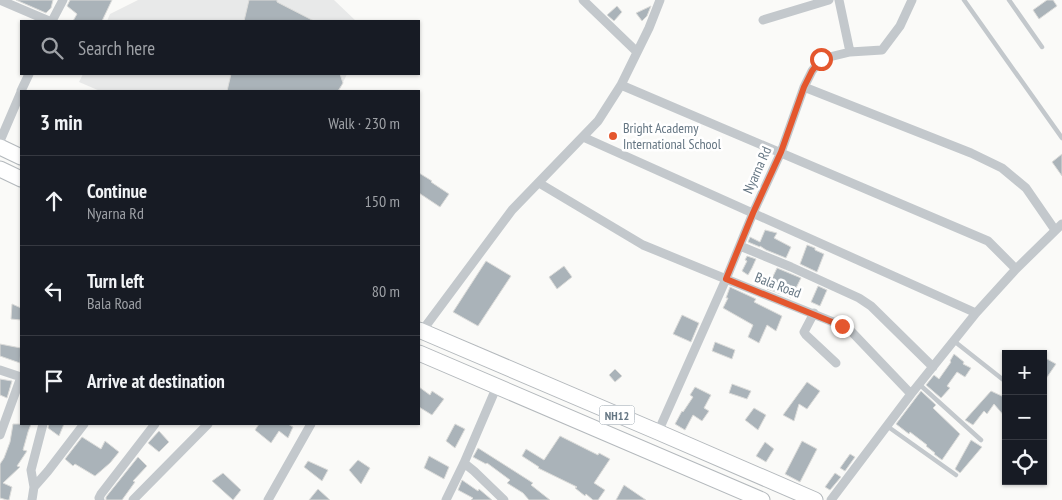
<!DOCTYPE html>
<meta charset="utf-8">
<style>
body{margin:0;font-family:"PT Sans Narrow",sans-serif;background:#20242c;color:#f1f3f6}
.controls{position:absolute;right:15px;bottom:15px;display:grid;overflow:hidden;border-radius:0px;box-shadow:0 1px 4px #0004}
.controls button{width:45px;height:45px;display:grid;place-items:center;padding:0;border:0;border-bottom:1px solid #363941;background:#171b24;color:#f1f3f6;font:25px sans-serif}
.stop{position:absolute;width:15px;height:15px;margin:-11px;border:4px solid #e4572e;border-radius:50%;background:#fff}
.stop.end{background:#e4572e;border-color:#fff;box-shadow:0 1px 5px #0008}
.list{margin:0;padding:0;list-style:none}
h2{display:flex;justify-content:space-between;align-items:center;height:65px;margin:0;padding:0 20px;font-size:21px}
h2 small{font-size:16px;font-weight:400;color:#9ea1a6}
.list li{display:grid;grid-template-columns:32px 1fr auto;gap:15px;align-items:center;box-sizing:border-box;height:90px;padding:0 20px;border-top:1px solid #363941}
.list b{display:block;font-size:19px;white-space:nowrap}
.list p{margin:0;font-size:16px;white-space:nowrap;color:#9ea1a6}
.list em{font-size:16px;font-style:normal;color:#9ea1a6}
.icon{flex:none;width:28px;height:28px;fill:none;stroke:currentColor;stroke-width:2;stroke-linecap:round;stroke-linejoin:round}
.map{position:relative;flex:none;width:1062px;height:500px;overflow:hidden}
.search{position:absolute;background:#171b24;box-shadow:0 1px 4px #0004;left:20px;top:20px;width:400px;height:55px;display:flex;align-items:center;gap:12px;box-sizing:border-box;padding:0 18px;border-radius:0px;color:#9ea1a6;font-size:19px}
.panel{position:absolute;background:#171b24;box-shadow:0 1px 4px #0004;left:20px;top:90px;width:400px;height:335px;border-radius:0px}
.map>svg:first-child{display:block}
</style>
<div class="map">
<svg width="1062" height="500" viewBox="0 0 1062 500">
<rect width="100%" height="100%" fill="#fafaf8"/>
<path fill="#e8e9e9" d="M138,0h196l22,21h-249l3,-7z
M83,74h264l-8,17h-239l-21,-9z"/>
<path fill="#aab3b9" stroke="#dcdcda" d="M16,0h37l-2,8 -5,5z
M70,0h42l-10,21h-29l4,-7 -10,-8z
M249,0h28v2l37,19h-70z
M1047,0h6l4,6 -18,13 -6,-9z
M617,6l5,6 -8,9 -7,-6z
M651,6l-4,10 -5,5 -6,-8z
M231,74h109l3,9 -5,8h-111z
M1062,154v22l-10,-14z
M419,173l13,8 -1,1 18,12 -9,13 -21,-14z
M765,230l12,3 -3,5 17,9 -5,11 -20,-8 -6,-4v1l-12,-5 2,-5 10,5z
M807,245l8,3v2l9,4 -7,18 -17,-8z
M747,256l9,3 -4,9 -4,7 -6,-4 5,-10 -2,-1z
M486,261l25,15 -33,50 -25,-14z
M564,266l8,11 -15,12 -8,-12z
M777,268l24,10 -10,20 -9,-5 -1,1 -14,-5z
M818,286l9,4 -7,16 -9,-4z
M730,287l26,12 -2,3 28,14 -6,15 -9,-6 -8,18 -11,-6 5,-12 -30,-17 5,-10h-2z
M12,304l9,4v12l-10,-1z
M682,315l17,8 -8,19 -18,-8z
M715,342l20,8 -3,9 -20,-8z
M0,344l21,4 -1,15 -20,-7z
M954,354l10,8 -1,2 8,4 -6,9 -8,-5 -10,14 3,2 -9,10 -15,-13 8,-10 5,4 12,-17 -1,-1z
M1047,359l9,5 -13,19v-17z
M615,369l7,7 -7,6 -6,-7z
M0,379l12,2 -5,17 -7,-3z
M807,382l13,9 -13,18 -8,-5 -5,17 -11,-6z
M732,384l19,7 -4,8 -18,-6z
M419,387l11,8 2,-4 12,8 -12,16 -13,-8z
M695,387l16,8 -7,13 5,3 -7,10 -9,-6 -8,15 -10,-6 7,-13 1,1 10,-15 -3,-2z
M921,391l15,14 -3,3 27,26 -18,26 -8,-6 1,-1 -9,-7 1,-1 -17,-13 -1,2 -13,-10z
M991,391l15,7v20l-12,-14 -7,10 -3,-3 -11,14 -8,-5z
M754,408l12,7 -8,15 -13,-10z
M13,424h18l-3,8 -5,18 4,1 -10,15 3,1 -17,16 9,4 -3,13h-2l-7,-2v-34l4,-6 6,-16z
M49,424h15l-5,12 -11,-8z
M259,424h29l5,3 -5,11 -9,-7 -8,12 -16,-13z
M455,424l10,5 -10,19 -9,-7z
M159,431l10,11 -10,10 -11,-9z
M560,436l38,19 1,-2 11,6 -16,24 11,7 -7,10h-5l-7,-6 -1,2 -10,-8 2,-1 -39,-19 1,-1 -17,-11 4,-7 18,11z
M82,437l19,12 4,-8 14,11 -9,11 -15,13 -20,-12 -2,2 -8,-7z
M971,440l11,7 -22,26 -5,-4z
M802,441l15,8 -17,33 -15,-8z
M765,442l9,7 -8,13 -10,-6z
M478,448l55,35 -2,2 19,15h-21l-6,-7 -16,-10 3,-3 -23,-17 -1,1 -13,-7z
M850,454l5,3 -10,14 -5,-3z
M429,456l20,11 -5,12 -20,-11z
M138,457l9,9 -14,15 2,1 -13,18h-16v-3z
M358,460l12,8 -9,16 -12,-14z
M308,461l20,9 -6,11 -18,-14z
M223,473l18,17 -8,10 -21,-19z
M835,473l6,4 -11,13 -5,-3z
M462,480l16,11 1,-2 13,11h-21l2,-2 -15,-8z
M624,485l22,15h-30z
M318,489l12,11h-21z"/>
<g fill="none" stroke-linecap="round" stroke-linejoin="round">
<g stroke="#b4b9bd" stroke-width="17">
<path id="highway" d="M0,147l21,10
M0,169l21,10
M419,330l239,102 157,68
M419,353l343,147"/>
</g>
<path stroke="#c3c8cc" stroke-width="4.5" d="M964,0l98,138
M1009,0l33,47
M954,341l52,41
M919,384l62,56
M887,426l69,49"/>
<path stroke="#c3c8cc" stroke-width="9" d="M0,0l49,21
M583,0l54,52
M839,0l11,52
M763,20l66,-20
M52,21l11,-21
M621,85l367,156 28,28
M804,87l167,66 31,15 24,20 29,42
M21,91l8,-17
M583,137l393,176
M0,141l21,-49
M539,183l104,62 83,34 122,49 63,66
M740,246l51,21 68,31 12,8 62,61
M814,313l-10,19 2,3 30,28
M422,331l90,-121 86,-89 23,-36 28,-57 11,-28
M0,370l21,7
M658,432l68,-153 27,-66 28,-61 23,-65 8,-16 9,-12 29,-7 32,-2 18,-24 12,-26
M0,435l21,-58
M464,463l10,8 30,29
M34,487l14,-16 36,-47
M32,500l2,-13 -3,-17 12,-46
M100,500l-1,-2 2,-4 54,-70
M133,500l75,-76
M268,500l43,-76
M446,500l18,-37 33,-77
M831,500l80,-106 65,-81 40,-44 46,-45"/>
<use href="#highway" stroke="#fff" stroke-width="15"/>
</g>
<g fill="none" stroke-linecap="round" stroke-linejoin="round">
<path stroke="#e4572e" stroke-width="6" d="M821,59l-9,12 -8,16 -23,65 -28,61 -27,66 116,47"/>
</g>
<circle fill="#e4572e" stroke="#fff" stroke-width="2" cx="613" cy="136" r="5"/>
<g text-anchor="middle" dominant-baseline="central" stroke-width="5" stroke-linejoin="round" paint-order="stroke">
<rect fill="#fff" stroke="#939fa8" stroke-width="1" x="599.5" y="405.5" width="35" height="19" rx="4"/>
<g font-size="12" font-weight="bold" fill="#657683">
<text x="617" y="415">NH12</text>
</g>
<g font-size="14" fill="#657683" stroke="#fff" text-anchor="start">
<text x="623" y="128">Bright Academy<tspan x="623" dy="16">International School</tspan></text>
</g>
<g font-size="14" fill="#657683" stroke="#fff">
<text transform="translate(757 170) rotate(-66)">Nyarna Rd</text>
<text transform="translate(778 285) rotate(21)">Bala Road</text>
</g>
</g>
</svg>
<div class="controls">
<button>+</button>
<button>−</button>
<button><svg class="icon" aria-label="locate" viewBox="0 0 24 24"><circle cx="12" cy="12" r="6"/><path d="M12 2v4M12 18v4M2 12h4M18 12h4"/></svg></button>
</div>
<div class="stop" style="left:821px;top:59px"></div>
<div class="stop end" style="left:842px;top:326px"></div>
<div class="search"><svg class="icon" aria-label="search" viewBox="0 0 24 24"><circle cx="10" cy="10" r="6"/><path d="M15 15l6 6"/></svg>Search here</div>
<section class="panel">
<h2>3 min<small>Walk · 230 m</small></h2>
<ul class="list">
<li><svg class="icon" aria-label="ahead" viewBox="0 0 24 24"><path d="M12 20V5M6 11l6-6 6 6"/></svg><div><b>Continue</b><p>Nyarna Rd</p></div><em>150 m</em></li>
<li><svg class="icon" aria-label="left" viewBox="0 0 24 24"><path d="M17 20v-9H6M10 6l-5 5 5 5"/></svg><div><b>Turn left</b><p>Bala Road</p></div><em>80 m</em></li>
<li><svg class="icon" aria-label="arrive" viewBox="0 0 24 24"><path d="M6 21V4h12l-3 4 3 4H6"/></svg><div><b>Arrive at destination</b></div></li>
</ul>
</section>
</div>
